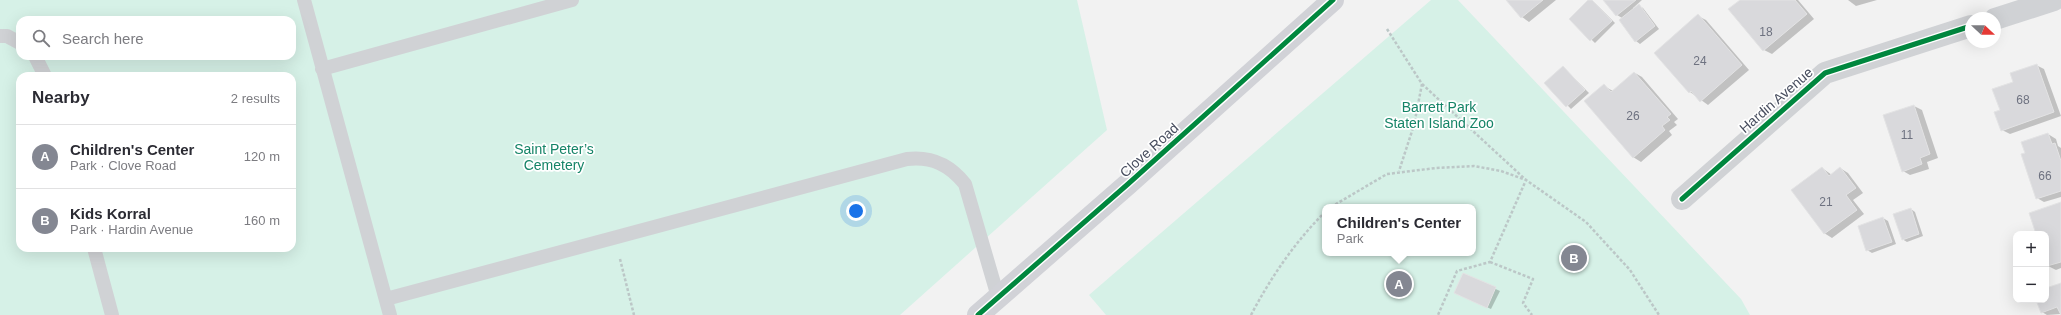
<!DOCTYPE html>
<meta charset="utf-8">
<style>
body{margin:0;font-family:Arial,sans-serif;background:#f2f2f3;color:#2b2b33}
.controls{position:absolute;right:12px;bottom:12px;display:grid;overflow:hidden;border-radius:8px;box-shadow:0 4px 16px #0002}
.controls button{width:36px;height:36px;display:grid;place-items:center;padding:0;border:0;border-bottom:1px solid #e1e1e2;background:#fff;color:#2b2b33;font:20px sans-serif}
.compass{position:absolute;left:1965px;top:12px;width:36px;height:36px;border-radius:50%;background:#fff;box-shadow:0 4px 16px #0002;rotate:112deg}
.you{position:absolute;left:856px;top:211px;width:14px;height:14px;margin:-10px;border:3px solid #fff;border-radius:50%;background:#1a73e8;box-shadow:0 0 0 6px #1a73e833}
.badge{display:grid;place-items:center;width:26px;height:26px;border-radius:50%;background:#848792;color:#fff;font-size:13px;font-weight:700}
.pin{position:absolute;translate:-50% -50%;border:2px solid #fff;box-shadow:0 1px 4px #0006}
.popup{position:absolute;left:1322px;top:204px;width:154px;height:52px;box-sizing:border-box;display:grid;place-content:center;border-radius:8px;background:#fff;filter:drop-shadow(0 1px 3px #0005);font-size:13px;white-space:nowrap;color:#7c7c81}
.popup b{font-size:15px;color:#2b2b33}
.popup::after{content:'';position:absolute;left:50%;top:100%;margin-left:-8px;border:8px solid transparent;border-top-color:#fff}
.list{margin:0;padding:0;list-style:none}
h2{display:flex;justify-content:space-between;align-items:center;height:52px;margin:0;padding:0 16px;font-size:17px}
h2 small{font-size:13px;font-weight:400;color:#7c7c81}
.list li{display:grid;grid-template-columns:26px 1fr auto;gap:12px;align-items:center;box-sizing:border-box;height:64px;padding:0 16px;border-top:1px solid #e1e1e2}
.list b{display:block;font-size:15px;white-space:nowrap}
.list p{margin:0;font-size:13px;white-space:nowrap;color:#7c7c81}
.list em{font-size:13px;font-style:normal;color:#7c7c81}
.icon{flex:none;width:22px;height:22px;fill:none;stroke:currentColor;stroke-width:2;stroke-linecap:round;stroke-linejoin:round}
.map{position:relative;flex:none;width:2061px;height:315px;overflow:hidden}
.search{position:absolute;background:#fff;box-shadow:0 4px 16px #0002;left:16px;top:16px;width:280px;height:44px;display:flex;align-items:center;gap:10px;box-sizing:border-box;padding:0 14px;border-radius:12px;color:#7c7c81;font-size:15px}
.panel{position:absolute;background:#fff;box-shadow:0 4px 16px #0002;left:16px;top:72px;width:280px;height:180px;border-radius:12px}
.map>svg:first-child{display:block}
</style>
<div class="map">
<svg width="2061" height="315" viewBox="0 0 2061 315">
<rect width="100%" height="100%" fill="#f2f2f2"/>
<path fill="#d6f1e7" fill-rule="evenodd" d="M0,0h1077l30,130 -207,185h-900zM20,20h272v36h-272zM20,76h272v172h-272z
M1431,0h27l283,299 9,16h-644l-17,-20zM1325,207h148v46h-148z"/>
<path fill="#0003" d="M1507,0h49l-27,22 -7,-5z
M1589,0l5,2 21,21 -20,20 -25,-24z
M1604,0h38l-9,8 1,2 5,-4 4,2 16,21 -19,15 -4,-3 -14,-23 -5,-3z
M1741,0h57l16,19 -42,35 -8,-4z
M1848,0h29l-21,6z
M1698,16l8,4 43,50 -41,35 -18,-13z
M2036,65l8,4 17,47 -51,18 -8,-4 -1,-19 14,-29z
M1563,67l26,26 -18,16 -25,-26z
M1635,73l7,4 36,42 -4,3 3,3 -8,6 3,4 -31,27 -8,-5 -29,-71 9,5z
M1914,106l8,4 16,48 -11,4 2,7 -19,6 -7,-4z
M2048,134l8,5 2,7 3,2v49l-17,5 -7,-4 -11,-44z
M1822,168l10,7 8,-7 8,5 15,20 -10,7 11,14 -32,24 -8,-5z
M2061,203v65l-5,2 -8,-4 -2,-6v-26h-9z
M1911,209l4,3 8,24 -16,6 -5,-3z
M1883,218l5,3 8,23 -24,9 -5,-3z
M1463,274l37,17 -9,18 -32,-14z
M2061,284v30l-14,1 -5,-3 -5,-12h9v-11z"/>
<path fill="#d9d9dc" stroke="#e3e3e4" d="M1506,0h37l-22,18z
M1588,0h4l20,21 -22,20 -21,-22z
M1603,0h33l-20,16z
M1740,0h55l12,14 -44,37 -35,-42z
M1639,4l16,22 -20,16 -16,-22z
M1698,14l44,51 -42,37 -9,-11 -2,2 -35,-40z
M2037,64l17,48 -53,19 -7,-19 6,-2 -8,-21 21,-7 -3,-9z
M1563,66l22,24 -19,17 -22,-24z
M1634,72l37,42 -4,3 3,3 -8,6 3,4 -32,28 -49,-57 20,-17 7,8z
M1914,105l16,49 -10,4 2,6 -20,8 -19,-57z
M2048,133l4,11 3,-1 6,18v30l-25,8 -15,-45 4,-1 -4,-11z
M1822,167l7,9 11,-9 16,21 -10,7 11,15 -33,24 -33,-44z
M2061,202v60l-14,4 -1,-32h-10l-7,-21z
M1911,208l8,26 -17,6 -9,-26z
M1883,217l9,25 -26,9 -8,-25z
M1463,273l33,14 -9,21 -33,-15z
M2061,283v32l-4,-8 -16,6 -5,-13h10v-12z"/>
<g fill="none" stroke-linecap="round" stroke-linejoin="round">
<path stroke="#bcc7c7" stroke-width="2.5" stroke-dasharray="3 2" stroke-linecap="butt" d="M1387,29l35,55 -8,41 -15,46
M1422,84l104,96 -36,82 -33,9 -19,44
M1331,207l56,-33 49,-6 38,-2 27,5 25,9 60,42 44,48 29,45
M620,259l14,56
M1490,262l43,17 -10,24 9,12
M1251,315c20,-38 44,-73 74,-103"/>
<path stroke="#d0d2d5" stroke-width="14" d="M304,0l86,315
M0,36h7l13,7
M35,56l10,20
M322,69l250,-69
M94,248l18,67
M386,299l521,-140c25,-3 43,6 58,25l33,113"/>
<path stroke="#d0d2d5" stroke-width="22" d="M1995,19l59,-19
M1682,199l143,-126 146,-47"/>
<path stroke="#d1d2d7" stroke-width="22" d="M978,315l150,-131 205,-184"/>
<g stroke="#fff" stroke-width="8">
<path id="cycleway" d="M1682,199l143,-126 146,-47
M978,315l150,-131 205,-184"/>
</g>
<use href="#cycleway" stroke="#00873e" stroke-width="5"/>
</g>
<g text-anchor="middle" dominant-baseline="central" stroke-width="3.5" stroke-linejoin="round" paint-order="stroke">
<g font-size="12" fill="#6e7280">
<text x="1766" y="32">18</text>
<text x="1700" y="61">24</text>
<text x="2023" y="100">68</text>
<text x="1633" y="116">26</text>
<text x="1907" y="135">11</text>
<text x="2045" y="176">66</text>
<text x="1826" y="202">21</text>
</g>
<g font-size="14" fill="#484e5f" stroke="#fff">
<text transform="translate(1776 100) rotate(-41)">Hardin Avenue</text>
<text transform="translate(1149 150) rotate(-42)">Clove Road</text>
</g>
<g font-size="14" fill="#158467" stroke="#fff">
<text x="1439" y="107">Barrett Park<tspan x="1439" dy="16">Staten Island Zoo</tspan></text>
<text x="554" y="149">Saint Peter’s<tspan x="554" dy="16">Cemetery</tspan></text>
</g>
</g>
</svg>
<div class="controls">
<button>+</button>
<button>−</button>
</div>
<svg class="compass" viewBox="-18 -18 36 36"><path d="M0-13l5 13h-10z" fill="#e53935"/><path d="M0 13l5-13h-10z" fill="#7c7c81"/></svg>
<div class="you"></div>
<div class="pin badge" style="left:1399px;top:284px">A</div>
<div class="popup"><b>Children's Center</b>Park</div>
<div class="pin badge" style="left:1574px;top:258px">B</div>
<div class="search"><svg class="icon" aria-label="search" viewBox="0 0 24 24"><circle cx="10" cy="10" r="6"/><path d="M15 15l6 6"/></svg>Search here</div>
<section class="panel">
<h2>Nearby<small>2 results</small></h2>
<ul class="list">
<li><span class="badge">A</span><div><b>Children's Center</b><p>Park · Clove Road</p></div><em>120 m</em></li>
<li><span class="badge">B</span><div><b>Kids Korral</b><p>Park · Hardin Avenue</p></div><em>160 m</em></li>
</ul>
</section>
</div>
